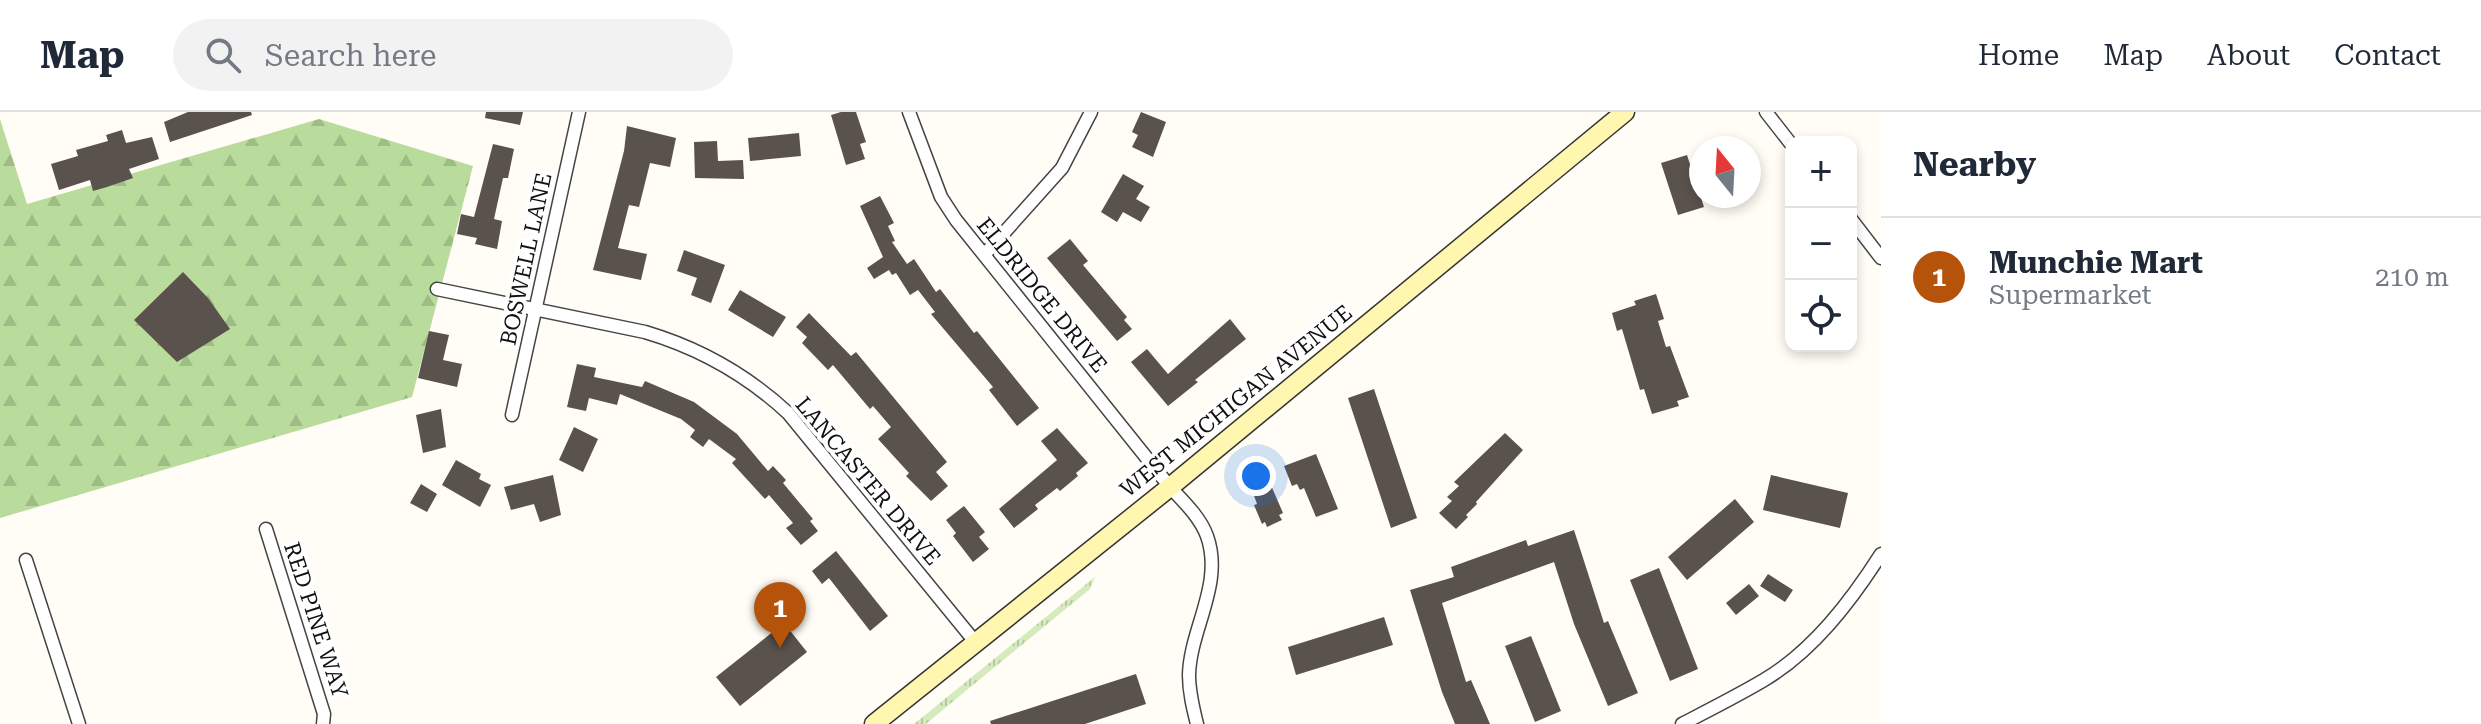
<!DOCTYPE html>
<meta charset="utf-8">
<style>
body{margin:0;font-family:"Roboto Serif",serif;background:#f2f2f3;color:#1f2937}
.controls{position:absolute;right:24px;top:24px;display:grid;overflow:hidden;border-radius:16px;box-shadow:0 4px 12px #0003}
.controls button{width:72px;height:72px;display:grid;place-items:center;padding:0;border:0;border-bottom:2px solid #e0e1e3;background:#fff;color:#1f2937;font:40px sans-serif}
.compass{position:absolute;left:1689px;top:24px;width:72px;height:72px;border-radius:50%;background:#fff;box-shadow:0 4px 12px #0003;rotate:342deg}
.you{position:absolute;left:1256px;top:364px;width:28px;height:28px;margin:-20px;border:6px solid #fff;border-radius:50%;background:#1a73e8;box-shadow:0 0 0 12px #1a73e833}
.badge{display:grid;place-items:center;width:52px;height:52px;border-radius:50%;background:#b45309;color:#fff;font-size:26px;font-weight:700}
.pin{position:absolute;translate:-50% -66px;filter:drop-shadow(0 2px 4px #0008)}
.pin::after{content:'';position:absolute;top:42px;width:28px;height:24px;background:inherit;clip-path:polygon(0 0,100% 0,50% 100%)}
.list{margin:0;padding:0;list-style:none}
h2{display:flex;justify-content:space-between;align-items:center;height:104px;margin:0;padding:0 32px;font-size:34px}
h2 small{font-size:26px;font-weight:400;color:#747a83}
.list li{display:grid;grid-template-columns:52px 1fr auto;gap:24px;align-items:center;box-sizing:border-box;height:120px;padding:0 32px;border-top:2px solid #e0e1e3}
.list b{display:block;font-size:30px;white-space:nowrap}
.list p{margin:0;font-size:26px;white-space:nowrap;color:#747a83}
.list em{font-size:26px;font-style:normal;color:#747a83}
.icon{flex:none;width:44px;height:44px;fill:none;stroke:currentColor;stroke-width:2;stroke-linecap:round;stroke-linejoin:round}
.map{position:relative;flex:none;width:1881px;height:612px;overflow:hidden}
header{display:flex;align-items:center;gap:48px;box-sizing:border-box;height:112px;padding:0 40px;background:#fff;border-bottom:2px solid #e0e1e3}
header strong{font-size:38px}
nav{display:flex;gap:44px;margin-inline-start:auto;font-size:28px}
.search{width:560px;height:72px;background:#f2f2f3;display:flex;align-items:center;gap:20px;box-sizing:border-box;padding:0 28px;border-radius:44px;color:#747a83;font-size:30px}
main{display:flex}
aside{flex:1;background:#fff}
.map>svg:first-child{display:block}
</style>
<header>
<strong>Map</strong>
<div class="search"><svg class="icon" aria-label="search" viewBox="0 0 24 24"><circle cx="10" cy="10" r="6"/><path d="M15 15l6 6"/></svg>Search here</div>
<nav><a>Home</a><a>Map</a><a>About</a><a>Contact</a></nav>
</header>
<main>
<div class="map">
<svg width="1881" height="612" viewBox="0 0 1881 612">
<defs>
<pattern id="grass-tufts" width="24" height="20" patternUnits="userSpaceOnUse" patternTransform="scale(2)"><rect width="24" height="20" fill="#d5ebbd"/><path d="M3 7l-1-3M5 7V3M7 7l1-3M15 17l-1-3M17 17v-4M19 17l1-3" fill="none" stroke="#b6c8a1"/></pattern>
<pattern id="forest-firs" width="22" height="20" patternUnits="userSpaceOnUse" patternTransform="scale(2)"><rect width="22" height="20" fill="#b9dc9c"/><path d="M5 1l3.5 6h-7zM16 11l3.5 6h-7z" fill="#9ebc85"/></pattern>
</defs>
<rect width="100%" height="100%" fill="#fffdf5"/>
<path fill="url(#grass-tufts)" d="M1095,465l-5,12 -145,119 -19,16h-12z"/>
<path fill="url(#forest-firs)" d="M0,7l27,85 292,-85 154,47 -61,231 -412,121z"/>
<path fill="#5a524d" d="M188,0h63l1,3 -82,27 -6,-20z
M486,0h37l-3,13 -35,-7z
M841,0h15l10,30 -6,2 5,15 -19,6 -15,-50z
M1141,0l25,10 -13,35 -21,-10 6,-12 -6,-3z
M627,14l49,12 -6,29 -20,-4 -11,44 -10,-2 -11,43 29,6 -6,26 -48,-10 31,-119z
M122,18l4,13 26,-6 7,22 -30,10 4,9 -26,9 -14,4 -3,-11 -31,10 -8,-26 27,-8 -2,-6 32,-9 -2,-6z
M799,21l2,23 -51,5 -2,-23z
M717,29l1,20 25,-1 1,19 -49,-1 -1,-36z
M493,32l21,5 -6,29h-5l-9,41 8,2 -5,28 -22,-5 2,-6 -20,-4 4,-20 13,3z
M1687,43l17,52 -26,8 -17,-52z
M1123,62l21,12 -8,13 14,8 -9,15 -18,-10 -6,10 -16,-10z
M880,84l14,27 -6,3 7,15 -3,1 15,22 7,-5 22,33 4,-3 34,44 3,-2 62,77 -22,18 -28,-36 4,-3 -62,-73 4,-2 -17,-22 -8,5 -14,-22 -4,2 -3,-5 -15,9 -7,-11 16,-11 -23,-51z
M1070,127l18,22 -5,4 44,52 -3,3 8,9 -15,12 -70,-83z
M684,138l41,15 -14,38 -20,-8 6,-17 -20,-7z
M183,160l25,26 22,31 -53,33 -43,-42z
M740,178l46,27 -13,20 -45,-27z
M1656,182l8,25 -6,2 8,26 4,-1 19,51 -12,4 2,5 -27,8 -8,-25 -4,1 -18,-61 -5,2 -5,-18 24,-8 -2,-4z
M809,201l42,43 5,-4 91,110 -11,10 12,14 -17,15 -25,-25 3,-3 -31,-34 13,-12 -18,-21 -3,3 -37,-44 -5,5 -26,-27 5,-6 -11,-10z
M1230,207l16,20 -51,41 3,2 -30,24 -37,-44 16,-13 21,25z
M429,219l20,4 -6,25 19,4 -5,23 -39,-9z
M577,252l19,4 -2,9 48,10 3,-6 49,21 43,32 31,37 5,-5 13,14 -3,3 30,36 -3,2 8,10 -17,14 -15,-17 7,-5 -24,-28 -4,4 -33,-36 4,-4 -27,-20 -6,8 -13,-10 5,-7 -14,-11 -61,-25 -3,11 -28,-7 -3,13 -19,-4z
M1374,277l43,129 -26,10 -43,-130z
M441,297l5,38 -23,6 -7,-38z
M574,315l24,12 -15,33 -24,-12z
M1057,316l31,35 -12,10 2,3 -18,15 -3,-3 -22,17 3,4 -24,19 -15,-19 58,-49 -16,-19z
M1505,321l18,17 -47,52 1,2 -11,11 2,2 -12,12 -17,-16 13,-12 -5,-4 12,-11 -5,-4z
M1316,342l22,55 -22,8 -12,-29 -4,2 -3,-6 -5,2 -8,-20z
M456,348l25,14 -2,5 12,6 -11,22 -38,-22z
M553,363l8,40 -21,7 -6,-18 -23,6 -7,-23z
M1771,363l77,18 -8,35 -77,-18z
M1270,371l13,30 -4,2 3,5 -15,7 -2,-5 -3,2 -8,-19 3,-1 -5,-14z
M421,372l16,10 -10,18 -17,-9z
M1735,387l19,23 -67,58 -19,-23z
M964,394l21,26 -6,5 10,12 -16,13 -20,-26 3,-3 -10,-13z
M1574,418l30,93 4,-2 30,72 -30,13 -34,-82 -20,-62 -112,41 24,79 5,-2 19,44h-35l-13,-32 -32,-102 44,-13 -3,-10 75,-27 2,6z
M836,439l52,65 -18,15 -41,-53 -7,6 -10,-13z
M1659,456l39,101 -28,12 -40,-101z
M1768,462l25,16 -8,12 -25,-16z
M1749,472l10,12 -23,19 -10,-12z
M1384,505l9,28 -97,30 -8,-28z
M784,511l23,29 -67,54 -24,-29z
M1531,524l30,75 -26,11 -30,-76z
M1136,562l10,30 -61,20h-94l-1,-3z"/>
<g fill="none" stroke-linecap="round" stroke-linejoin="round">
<g stroke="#444" stroke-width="15">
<path id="street" d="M909,0l32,85 15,23 214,267c14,15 30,30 37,49 17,48 -17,93 -18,139 0,17 4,33 8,49
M1766,0l25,32
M1851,107l30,39
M985,142l77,-86 29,-56
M437,177l208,43c54,16 102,43 143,81l188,230
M512,303l67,-303
M266,417l58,185 -1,10
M26,448l53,164
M1682,612c27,-14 55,-28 82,-44 49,-29 87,-79 117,-126"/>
</g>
<g stroke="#333" stroke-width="21">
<path id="secondary" d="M874,612l296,-237 455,-375"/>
</g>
<use href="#street" stroke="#fff" stroke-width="12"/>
<use href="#secondary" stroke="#fff6b0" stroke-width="18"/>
</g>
<g text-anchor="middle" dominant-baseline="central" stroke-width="8" stroke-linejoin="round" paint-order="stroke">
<g font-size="22" fill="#111" stroke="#fff">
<text transform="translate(526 147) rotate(-78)">BOSWELL LANE</text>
<text transform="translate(1042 183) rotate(51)">ELDRIDGE DRIVE</text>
<text transform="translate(1236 289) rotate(-39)">WEST MICHIGAN AVENUE</text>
<text transform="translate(868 369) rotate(50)">LANCASTER DRIVE</text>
<text transform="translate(316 508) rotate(72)">RED PINE WAY</text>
</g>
</g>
</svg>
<div class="controls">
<button>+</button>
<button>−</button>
<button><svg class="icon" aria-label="locate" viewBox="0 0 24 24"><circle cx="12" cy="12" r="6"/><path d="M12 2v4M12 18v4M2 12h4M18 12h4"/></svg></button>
</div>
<svg class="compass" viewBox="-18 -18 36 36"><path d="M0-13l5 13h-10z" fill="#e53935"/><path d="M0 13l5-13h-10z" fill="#747a83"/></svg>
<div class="you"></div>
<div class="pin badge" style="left:780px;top:536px">1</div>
</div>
<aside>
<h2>Nearby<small></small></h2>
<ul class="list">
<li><span class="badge">1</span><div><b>Munchie Mart</b><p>Supermarket</p></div><em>210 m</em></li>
</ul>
</aside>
</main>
